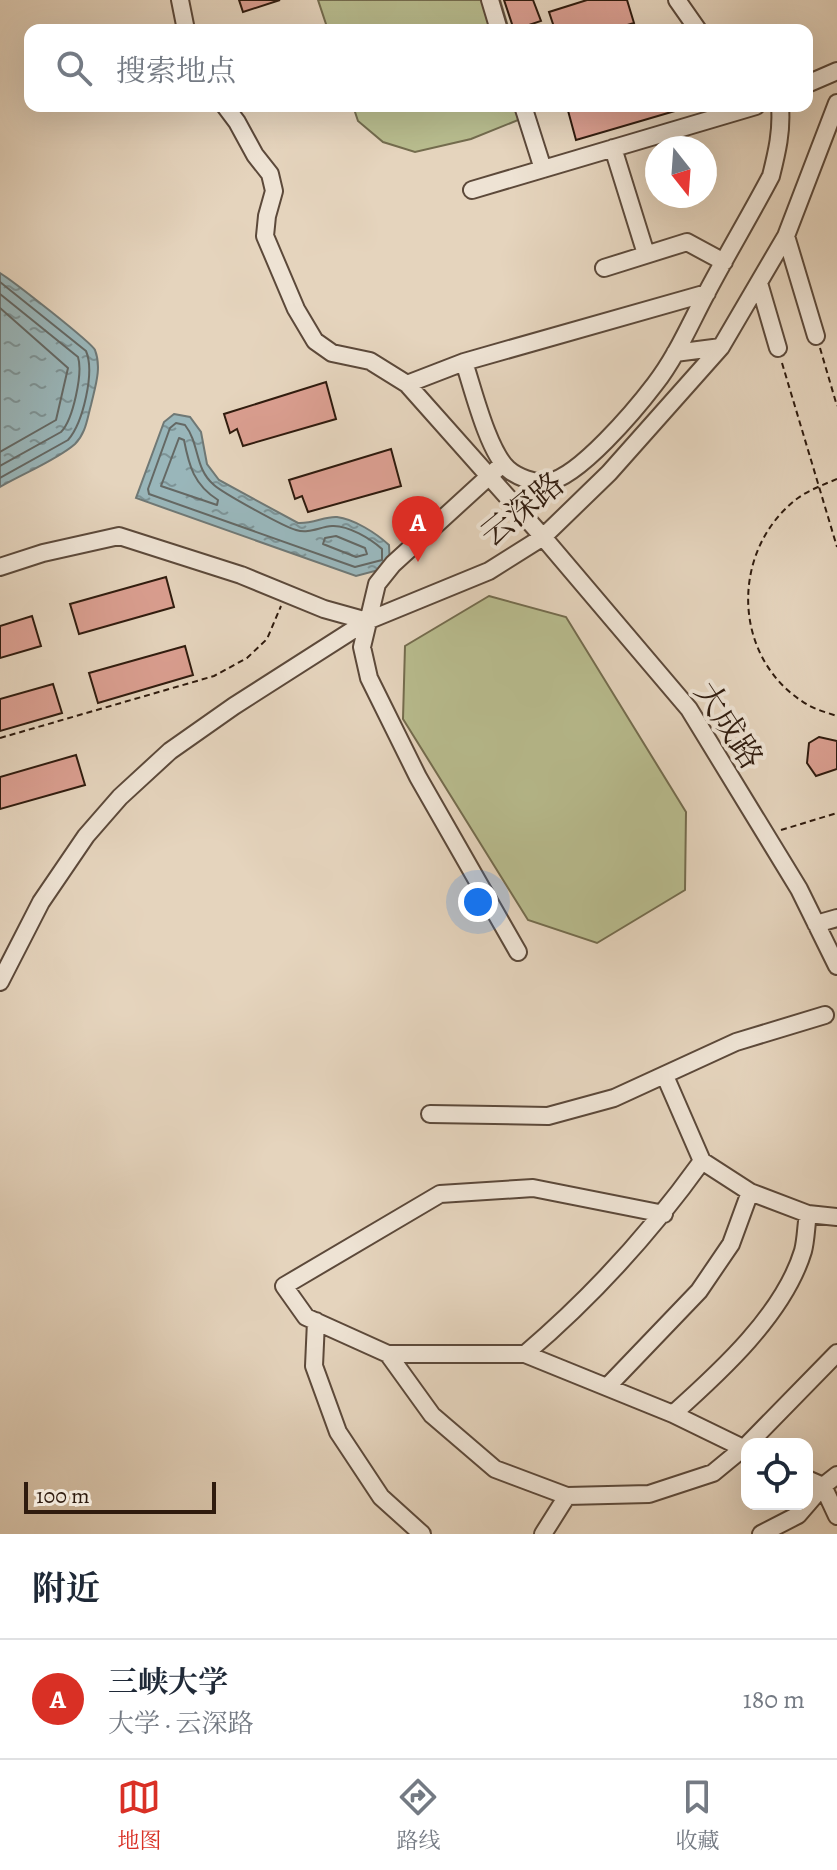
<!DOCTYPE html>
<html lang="zh">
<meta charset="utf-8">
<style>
body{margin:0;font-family:Alegreya,"Noto Serif SC",serif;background:#f6f6f7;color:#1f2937}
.controls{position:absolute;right:24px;bottom:24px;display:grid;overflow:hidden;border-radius:16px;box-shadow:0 8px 32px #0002}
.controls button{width:72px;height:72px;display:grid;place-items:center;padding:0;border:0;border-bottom:2px solid #e0e1e3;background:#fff;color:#1f2937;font:40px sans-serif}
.compass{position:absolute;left:645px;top:136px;width:72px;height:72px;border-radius:50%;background:#fff;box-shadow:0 8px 32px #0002;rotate:163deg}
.scale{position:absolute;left:24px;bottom:20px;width:192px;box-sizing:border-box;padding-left:8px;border:4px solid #2f1b0e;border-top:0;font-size:22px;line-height:28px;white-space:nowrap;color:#2f1b0e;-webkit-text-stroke:6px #eee3d4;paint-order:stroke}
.you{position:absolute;left:478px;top:902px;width:28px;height:28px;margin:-20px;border:6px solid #fff;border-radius:50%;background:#1a73e8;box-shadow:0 0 0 12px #1a73e833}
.badge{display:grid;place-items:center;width:52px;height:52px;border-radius:50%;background:#d93025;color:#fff;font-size:26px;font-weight:700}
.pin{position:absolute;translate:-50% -66px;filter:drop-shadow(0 2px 4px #0008)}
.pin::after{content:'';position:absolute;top:42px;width:28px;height:24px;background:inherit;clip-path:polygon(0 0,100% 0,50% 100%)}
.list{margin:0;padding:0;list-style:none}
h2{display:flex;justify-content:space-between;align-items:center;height:104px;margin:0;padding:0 32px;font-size:34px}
h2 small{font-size:26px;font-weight:400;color:#747a83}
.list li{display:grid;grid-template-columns:52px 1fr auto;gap:24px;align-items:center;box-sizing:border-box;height:120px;padding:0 32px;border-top:2px solid #e0e1e3}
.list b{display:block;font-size:30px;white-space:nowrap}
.list p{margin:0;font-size:26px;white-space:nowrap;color:#747a83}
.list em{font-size:26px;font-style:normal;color:#747a83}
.icon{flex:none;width:44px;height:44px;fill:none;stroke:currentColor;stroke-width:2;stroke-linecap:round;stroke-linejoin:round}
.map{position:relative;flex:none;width:837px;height:1534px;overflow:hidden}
.search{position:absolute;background:#fff;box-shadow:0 8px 32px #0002;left:24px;right:24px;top:24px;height:88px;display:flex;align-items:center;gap:20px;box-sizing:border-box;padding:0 28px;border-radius:16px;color:#747a83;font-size:30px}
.sheet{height:224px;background:#fff}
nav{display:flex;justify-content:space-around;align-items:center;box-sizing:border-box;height:112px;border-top:2px solid #e0e1e3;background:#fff;font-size:22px;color:#747a83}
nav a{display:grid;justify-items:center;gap:4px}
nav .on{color:#d93025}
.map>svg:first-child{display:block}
</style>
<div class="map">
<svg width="837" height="1534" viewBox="0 0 837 1534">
<defs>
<pattern id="water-ripples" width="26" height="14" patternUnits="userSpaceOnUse" patternTransform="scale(2)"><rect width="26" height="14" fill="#99b6ba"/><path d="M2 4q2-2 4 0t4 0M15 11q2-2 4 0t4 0" fill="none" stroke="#7d9396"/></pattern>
</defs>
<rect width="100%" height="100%" fill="#e5d4bd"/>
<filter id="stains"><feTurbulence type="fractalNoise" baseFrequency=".0025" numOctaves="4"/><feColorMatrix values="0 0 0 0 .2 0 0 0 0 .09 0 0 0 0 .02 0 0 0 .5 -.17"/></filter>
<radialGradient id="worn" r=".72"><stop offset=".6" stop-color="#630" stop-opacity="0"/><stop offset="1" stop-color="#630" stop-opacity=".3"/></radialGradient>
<path fill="#b8bc8e" stroke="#746c4e" stroke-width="2" d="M318,0h182l9,30h-181z
M353,106h178l2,8 -62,25 -56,13 -32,-10 -25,-21z
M489,596l77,21 120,195 -1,78 -88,53 -69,-23 -125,-201 2,-73z"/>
<path fill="url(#water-ripples)" stroke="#6f7875" stroke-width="2" d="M0,273c12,7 92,70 95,77 7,18 0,37 -4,55 -4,14 -5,28 -16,39 -18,16 -53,30 -75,43z
M174,414l16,3 11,15 6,32 12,16 79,43c15,1 27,-7 39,-6 17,2 39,16 52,28l1,22 -34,9 -220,-78 28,-76z"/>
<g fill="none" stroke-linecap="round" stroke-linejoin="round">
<path stroke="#646864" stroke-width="2" d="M0,282l86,69c9,21 -3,72 -18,89l-68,38
M0,294l78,63c5,16 -5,63 -17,75l-61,34
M0,308l68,60 -12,52 -56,32
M176,423l9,2c15,19 9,43 29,60 9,8 70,42 82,45 13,4 23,-3 36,-4 16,-1 39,13 50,23v11l-27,7 -206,-73 -1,-5 22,-61z
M179,438l5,2c5,26 10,45 34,60l-1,5 -56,-19z
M336,536l29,12 2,6 -11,3 -33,-13 2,-6z"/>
</g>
<path fill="#db9f91" stroke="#2f1b0e" stroke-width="2" d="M239,0h41l-37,12z
M504,0h29l8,21 -27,9z
M587,0h40l7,23 -23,7h-56l-6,-18z
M570,106h122l-116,34 -9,-33z
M326,382l10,37 -93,27 -6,-17 -7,4 -6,-19z
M391,449l10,37 -93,26 -6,-16 -7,3 -6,-19z
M166,577l8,30 -95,27 -9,-30z
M32,616l9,30 -41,12v-32z
M185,646l8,29 -95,28 -9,-30z
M53,684l9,29 -62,18v-32z
M819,737l18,4v28l-21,7 -9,-13 2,-20z
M76,755l9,30 -85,24v-32z"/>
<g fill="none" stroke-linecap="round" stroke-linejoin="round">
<g stroke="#5c493a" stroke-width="20">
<path id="minor" d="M180,0l6,30
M490,0l9,30
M677,0l21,30
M807,84l30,-13
M225,106l12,16 18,33 15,19 4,17 -7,25 -2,20 31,73 19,32 17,12 38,8 37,23 136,153 146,172 110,180 38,77
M523,106l20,63
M613,148l33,106
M472,190l284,-84
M786,236l30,100
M604,268l83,-26 37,20
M759,283l19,65
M675,353l46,-6
M464,362c9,27 24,89 44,107 9,8 27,15 40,13 31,-5 88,-73 107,-98 21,-27 35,-60 51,-90 21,-40 44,-78 65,-118 6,-24 11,-45 9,-70
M407,384l57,-22 243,-69
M497,469l-104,95 -16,20 -15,63 7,31 49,99 100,175
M0,567l43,-14 76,-17 122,39 83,34 43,12
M816,924l21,-6
M0,982l41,-80 45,-66 34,-39 50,-46 64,-45 133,-85 122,-50 54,-34 66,-64 112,-126 65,-111 51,-133
M665,1076l37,85 48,31 58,22 29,3
M430,1114l118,2 66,-18 122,-56 89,-27
M664,1214l-131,-26 -93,6 -156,92 22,31 82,37h137l148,60 74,36
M316,1321l-2,45 24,66 43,65 41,37
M388,1354l44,61 63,54 72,27 82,-2 64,-21 34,-28
M525,1354c67,-57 126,-122 177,-193
M607,1387l92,-96 32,-47 19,-52
M673,1414c47,-42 111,-100 130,-163 3,-11 3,-25 5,-37
M748,1444l89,-91
M807,1479l16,7 14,30
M543,1534l24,-38
M761,1534l37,-19 25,-29 14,-11"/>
</g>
<path stroke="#2f1b0e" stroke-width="2" stroke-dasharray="6 4" stroke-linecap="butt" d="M820,348l17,58
M782,363l55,184
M837,479c-12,5 -28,11 -39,19 -69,52 -67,162 10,207 9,5 20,8 29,11
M0,738l214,-62 33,-18 20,-19 14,-33
M781,830l56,-17"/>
<use href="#minor" stroke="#eee3d4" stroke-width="16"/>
</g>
<g text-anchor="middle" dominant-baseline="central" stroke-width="8" stroke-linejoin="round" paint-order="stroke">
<g font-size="32" fill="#2f1b0e" stroke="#eee3d4">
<text transform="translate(522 509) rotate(-39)">云深路</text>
<text transform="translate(729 725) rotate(57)">大成路</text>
</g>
</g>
<rect width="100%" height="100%" filter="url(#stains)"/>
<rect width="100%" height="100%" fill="url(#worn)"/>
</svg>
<div class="controls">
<button><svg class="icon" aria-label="locate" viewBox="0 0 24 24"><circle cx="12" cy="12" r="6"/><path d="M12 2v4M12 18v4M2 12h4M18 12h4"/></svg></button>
</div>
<svg class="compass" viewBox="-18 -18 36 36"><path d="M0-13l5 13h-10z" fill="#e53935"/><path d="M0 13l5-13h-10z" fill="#747a83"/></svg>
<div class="scale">100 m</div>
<div class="you"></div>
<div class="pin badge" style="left:418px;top:562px">A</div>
<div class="search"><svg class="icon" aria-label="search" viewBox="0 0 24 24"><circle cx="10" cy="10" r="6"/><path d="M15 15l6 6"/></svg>搜索地点</div>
</div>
<section class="sheet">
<h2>附近<small></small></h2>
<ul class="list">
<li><span class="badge">A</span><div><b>三峡大学</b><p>大学 · 云深路</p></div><em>180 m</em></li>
</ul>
</section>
<nav>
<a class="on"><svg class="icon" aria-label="map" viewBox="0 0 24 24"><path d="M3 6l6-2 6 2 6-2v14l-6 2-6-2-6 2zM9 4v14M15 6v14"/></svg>地图</a>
<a><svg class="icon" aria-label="directions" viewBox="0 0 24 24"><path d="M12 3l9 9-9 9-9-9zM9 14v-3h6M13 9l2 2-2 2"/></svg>路线</a>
<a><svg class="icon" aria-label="saved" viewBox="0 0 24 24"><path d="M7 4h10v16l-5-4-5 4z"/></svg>收藏</a>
</nav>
